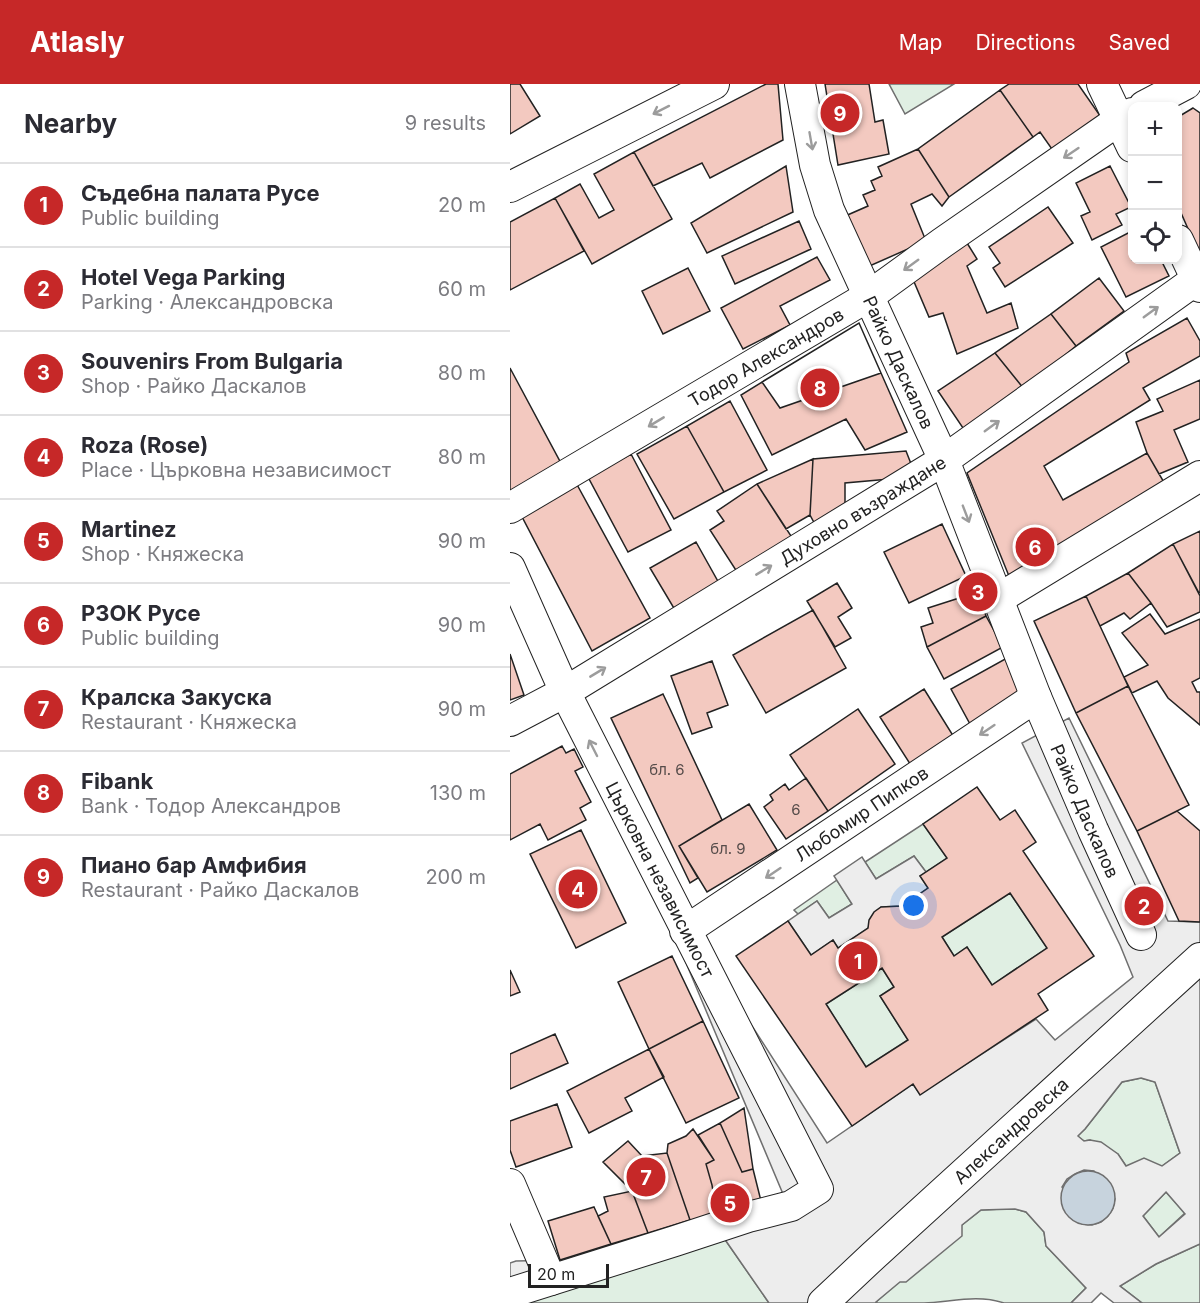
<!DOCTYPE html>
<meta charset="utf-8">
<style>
body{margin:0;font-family:Inter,sans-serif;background:#f2f2f3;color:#2b2b33}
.controls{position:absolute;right:18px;top:18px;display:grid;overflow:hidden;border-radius:12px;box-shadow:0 3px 9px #0003}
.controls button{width:54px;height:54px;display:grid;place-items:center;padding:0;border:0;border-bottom:2px solid #e1e1e2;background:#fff;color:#2b2b33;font:30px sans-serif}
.scale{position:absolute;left:18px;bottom:15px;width:81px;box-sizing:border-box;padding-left:6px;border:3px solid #222;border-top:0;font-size:16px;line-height:21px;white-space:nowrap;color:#222;-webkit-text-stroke:4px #fff;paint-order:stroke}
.you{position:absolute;left:404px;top:822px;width:21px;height:21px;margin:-15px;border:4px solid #fff;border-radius:50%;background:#1a73e8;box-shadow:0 0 0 9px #1a73e833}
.badge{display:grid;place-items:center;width:39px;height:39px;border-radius:50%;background:#c62828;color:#fff;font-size:20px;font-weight:700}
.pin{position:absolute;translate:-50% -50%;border:3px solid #fff;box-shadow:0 2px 6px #0006}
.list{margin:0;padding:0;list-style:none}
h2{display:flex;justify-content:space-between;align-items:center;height:78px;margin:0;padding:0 24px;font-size:26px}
h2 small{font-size:20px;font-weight:400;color:#7c7c81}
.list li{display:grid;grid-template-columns:39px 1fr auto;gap:18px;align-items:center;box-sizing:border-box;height:84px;padding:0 24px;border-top:2px solid #e1e1e2}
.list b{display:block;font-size:22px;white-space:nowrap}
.list p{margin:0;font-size:20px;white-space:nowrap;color:#7c7c81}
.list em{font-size:20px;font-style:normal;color:#7c7c81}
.icon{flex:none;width:33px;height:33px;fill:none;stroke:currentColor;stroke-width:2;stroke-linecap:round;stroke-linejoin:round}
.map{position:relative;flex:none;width:690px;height:1219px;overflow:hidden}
header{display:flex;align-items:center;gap:36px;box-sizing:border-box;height:84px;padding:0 30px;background:#c62828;color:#fff}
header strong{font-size:28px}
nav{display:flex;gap:33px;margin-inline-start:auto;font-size:21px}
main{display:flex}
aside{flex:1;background:#fff}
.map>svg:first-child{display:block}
</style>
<header>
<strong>Atlasly</strong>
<nav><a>Map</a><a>Directions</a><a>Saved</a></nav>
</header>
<main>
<aside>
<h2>Nearby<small>9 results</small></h2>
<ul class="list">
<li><span class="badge">1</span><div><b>Съдебна палата Русе</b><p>Public building</p></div><em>20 m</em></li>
<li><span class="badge">2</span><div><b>Hotel Vega Parking</b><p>Parking · Александровска</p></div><em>60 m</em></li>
<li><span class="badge">3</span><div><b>Souvenirs From Bulgaria</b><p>Shop · Райко Даскалов</p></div><em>80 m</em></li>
<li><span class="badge">4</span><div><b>Roza (Rose)</b><p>Place · Църковна независимост</p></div><em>80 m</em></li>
<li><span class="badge">5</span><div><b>Martinez</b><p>Shop · Княжеска</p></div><em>90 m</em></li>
<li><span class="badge">6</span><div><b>РЗОК Русе</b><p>Public building</p></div><em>90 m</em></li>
<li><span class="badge">7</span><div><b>Кралска Закуска</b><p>Restaurant · Княжеска</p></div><em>90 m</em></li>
<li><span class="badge">8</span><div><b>Fibank</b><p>Bank · Тодор Александров</p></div><em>130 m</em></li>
<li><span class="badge">9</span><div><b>Пиано бар Амфибия</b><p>Restaurant · Райко Даскалов</p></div><em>200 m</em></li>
</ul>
</aside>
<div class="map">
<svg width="690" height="1219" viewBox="0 0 690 1219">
<rect width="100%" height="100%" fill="#fff"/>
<path fill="#e0efe3" stroke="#6f6f6f" stroke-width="1.5" d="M379,0h65l-49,30z
M413,740l24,34 -21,14 -12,-16 -38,23 -11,-17z
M327,796l15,24 -23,14 -12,-17 -19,13 -4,-4z
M500,809l37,55 -55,37 -25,-38 -13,9 -12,-19z
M372,884l12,19 -14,9 28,44 -42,27 -40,-63z
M631,994l14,4 25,71 -18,13h-36l-8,-12 -28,-14 -6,1 -7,-5 8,-7 37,-47z
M656,1108l19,21 -26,24 -16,-21z
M492,1125h13l11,3 18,20 2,14 40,42 -15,15h-67c-27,-9 -53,-1 -80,0 -16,0 -32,0 -47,0l-1,-1 86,-77 19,-15z
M207,1144l52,75h-259z
M690,1160v59h-58l-22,-17 36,-22z"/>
<path fill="#ededed" stroke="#6f6f6f" stroke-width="1.5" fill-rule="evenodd" d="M559,634l99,203 32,1v322l-44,20 -36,22 22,17h-28l-13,-10 -10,10h-20l15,-15 -40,-42 -2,-14 -18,-20 -11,-3 -34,1 -19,15v11l-56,46h-6l-24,20 1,1h-108l-52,-75 -207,65v-30l6,-2 44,-1 130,-40 93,-26 -102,-243 18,-8 128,200 86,-59 7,10 116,-75 19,21 78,-63 -13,-32 -98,-202zM631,994l14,4 25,71 -18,13 -18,-8 -18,8 -8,-12 -17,-12 -11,-2 -6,1 -6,-5 7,-7 37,-47zM574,1086l10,1 21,28 -2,9 -5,8 -7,6 -9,3 -10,-1 -20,-37 5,-8 8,-5zM656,1108l19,22 -26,23 -16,-21z
M404,772l12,16 -6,4 8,12 -26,18 -21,1 -13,21 -30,20 -5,-8 -22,15 -23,-34 29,-20 12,17 23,-14 -18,-28 28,-19 14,22z"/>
<path fill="#c7d3dd" stroke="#6f6f6f" stroke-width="1.5" d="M551 1114a27 27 0 1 1 54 0a27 27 0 1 1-54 0Z"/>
<path fill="#f3c9c0" stroke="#222" stroke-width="1.5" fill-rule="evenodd" d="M0,0h10l20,32 -30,18z
M256,0h12l5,56 -73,38 -8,-15 -49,23 -19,-34z
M315,0h44l6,38 8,-2 6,34 -51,11z
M499,0h69l25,36 -49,32 -14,-20 -7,5 -33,-47z
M490,6l33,47 -84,60 -31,-48z
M683,24l7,5v143l-22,-50v-89z
M408,65l31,48 -7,9 -10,-12 -21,10 15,37 -61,27 -22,-51 25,-11 -5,-11 12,-5 -4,-9 11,-5 -4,-9z
M124,68l38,67 -80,45 -37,-66 25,-14 19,34 15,-8 -20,-36z
M276,82l7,46 -86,41 -16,-30z
M600,82l21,41 -15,7 6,11 -30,15 -11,-24 9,-4 -14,-29z
M45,114l29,53 -74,39v-68z
M538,123l25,36 -68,44 -12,-19 7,-5 -11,-16z
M289,137l12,28 -76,35 -13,-28z
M622,147v29h29l8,16 -43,21 -25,-50z
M457,159l10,16 -10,7 20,47 24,-10 7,25 -61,26 -14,-41 -14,4 -17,-40z
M307,173l13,23 -50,26 10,19 -47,24 -22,-41z
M178,184l22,43 -47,23 -21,-43z
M589,194l25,33 -48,35 -25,-32z
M541,230l25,32 -52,43 -29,-36z
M677,234l13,23v15l-57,32 7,12 -106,66 19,34 84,-47 22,38 -158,90 -44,-108 162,-111 -3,-9z
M349,239l48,109 -42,18 -19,-31 -74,36 -31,-60z
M349,239l22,50 -101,35 -18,-26z
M485,269l29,36 -59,42 -27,-40z
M0,284l53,99 -53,24z
M690,296v39l-26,11 14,32 -29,12 -12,-21 -11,-31 27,-11 -6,-12z
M220,317l37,69 -43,22 -37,-66z
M177,342l37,66 -50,27 -37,-65z
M396,367l9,23 -25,5 -45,4v27l-28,18 -7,-13 3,-56z
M121,370l40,76 -43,22 -40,-75z
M303,375l-3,56 -24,14 -29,-45z
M65,397l75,137 -58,33 -73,-140z
M247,400l36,55 -54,36 -29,-45 14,-9 -7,-10z
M432,440l24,52 -57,27 -25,-51z
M690,447v61l-1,1 -26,-49z
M186,458l24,43 -45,25 -25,-42z
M663,460l27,52v16l-33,15 -16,-24 -23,-30z
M618,489l23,30 -21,16 -6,-6 -24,13 -14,-30z
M327,499l15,25 -14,9 13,21 -16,9 -28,-46z
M468,508l8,24 -59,31 -6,-20 12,-4 -5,-15z
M576,512l42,90 -52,27 -42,-92z
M303,526l33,58 -80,45 -33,-58z
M640,530l15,20 35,-15v59l-8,4 5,10h3v33l-32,-27 -11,-17 -25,12 -8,-16 24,-12 -26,-32z
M476,532l17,31 -59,32 -17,-32z
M0,570l14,41 -14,5z
M497,574l20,35 -57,31 -19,-35z
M202,577l16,44 -21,8 5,14 -20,7 -21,-58z
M618,602l61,119 -52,26 -61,-118z
M414,605l33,53 -43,28 -34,-53z
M153,610l59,126 -43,26 19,32 -8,5 -79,-165z
M348,625l37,55 -67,47 -38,-56z
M52,662l4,7 8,-4 9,18 -8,4 16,31 -11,6 6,12 -38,20 -8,-16 -30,16v-66z
M296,694l22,33 -42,28 -22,-32 9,-7 -3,-5 15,-11 4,6z
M467,703l23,33 15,-10 21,32 -13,9 71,105 -56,38 10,16 -128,85 -7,-11 -61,42 -116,-170 52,-35 23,34 22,-15 5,8 30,-20 1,-8 5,-8 7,-5 21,-1 26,-18 -8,-12 27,-18 -24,-34zM500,809l37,55 -55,37 -25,-38 -13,9 -12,-19zM372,884l12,19 -14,9 28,44 -42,27 -40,-63z
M239,720l28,46 -70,42 -28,-46z
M667,727l23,20v91l-21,-1 -42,-90z
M71,746l45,93 -50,25 -46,-94z
M162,872l31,65 -54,28 -31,-67z
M0,886l10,22 -10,4z
M193,937l36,77 -53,25 -37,-74z
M45,950l13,29 -58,26v-35z
M139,965l15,28 -39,21 7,13 -43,22 -22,-42z
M47,1020l15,43 -56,20 -6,-17v-29z
M234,1024l9,61 -11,3 -22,-49z
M210,1039l22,49 11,-3 8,32 -44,16 -5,-32 -6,-21 8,-4 -16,-25z
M183,1045l21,31 -8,4 6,21 5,32 -27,3 -23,-67 1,-9 18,-8z
M118,1057l14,15 25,-3 23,67 -42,13 -16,-42 -29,-29z
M122,1107l16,42 -37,11 -13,-28 10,-5 -4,-14z
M84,1123l17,37 -51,16 -12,-39z"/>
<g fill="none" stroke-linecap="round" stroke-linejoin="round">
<g stroke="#222" stroke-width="32">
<g id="minor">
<path id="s1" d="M290,0l15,81 14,45 115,250 92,237 57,133 48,105"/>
<path d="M592,0l30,63"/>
<path d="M634,22l42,-22"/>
<path d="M0,103l204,-103"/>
<path d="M668,156l22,47"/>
<path id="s2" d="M0,424l359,-212 73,-53 177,-123 13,-7"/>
<path id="s3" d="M0,484l55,124 253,497 -27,17 -43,11 -73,24 -165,52"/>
<path d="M488,515l202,-123"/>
<path id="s4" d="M0,637l55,-29 379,-232 256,-183"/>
<path id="s5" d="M175,847l351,-234"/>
<path d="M0,1100l41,96"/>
<path id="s6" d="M313,1219l50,-47 327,-298"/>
</g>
</g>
<use href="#minor" stroke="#fff" stroke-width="30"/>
</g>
<defs><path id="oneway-shaft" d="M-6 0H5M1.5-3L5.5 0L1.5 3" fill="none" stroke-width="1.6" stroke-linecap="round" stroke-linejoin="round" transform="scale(1.5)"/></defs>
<g stroke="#9c9c9c">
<use href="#oneway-shaft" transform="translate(151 26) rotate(153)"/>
<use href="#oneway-shaft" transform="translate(301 57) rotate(80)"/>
<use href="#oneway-shaft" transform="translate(561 69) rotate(146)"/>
<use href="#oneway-shaft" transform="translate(401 181) rotate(144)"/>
<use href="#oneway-shaft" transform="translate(641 228) rotate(-36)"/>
<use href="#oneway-shaft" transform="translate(146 338) rotate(149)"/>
<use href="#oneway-shaft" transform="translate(482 342) rotate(-36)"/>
<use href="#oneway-shaft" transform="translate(456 430) rotate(69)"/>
<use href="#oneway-shaft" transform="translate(254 486) rotate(-31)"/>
<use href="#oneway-shaft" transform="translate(88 588) rotate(-31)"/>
<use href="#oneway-shaft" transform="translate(477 646) rotate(146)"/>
<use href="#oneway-shaft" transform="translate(83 664) rotate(-117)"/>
<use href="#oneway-shaft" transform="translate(263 789) rotate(146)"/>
</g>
<g text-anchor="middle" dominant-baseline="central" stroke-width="4.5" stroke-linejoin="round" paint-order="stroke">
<g font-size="15" fill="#564c4a">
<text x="157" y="685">бл. 6</text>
<text x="286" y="725">6</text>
<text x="218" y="764">бл. 9</text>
</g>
<g font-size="18" fill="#222" stroke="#fff">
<text stroke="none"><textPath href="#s2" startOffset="297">Тодор Александров</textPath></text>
<text stroke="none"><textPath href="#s1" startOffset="297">Райко Даскалов</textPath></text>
<text stroke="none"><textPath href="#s4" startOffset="411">Духовно възраждане</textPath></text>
<text stroke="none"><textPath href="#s1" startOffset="783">Райко Даскалов</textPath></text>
<text stroke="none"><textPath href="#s5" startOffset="212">Любомир Пипков</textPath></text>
<text stroke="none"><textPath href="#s3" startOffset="346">Църковна независимост</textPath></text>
<text stroke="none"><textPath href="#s6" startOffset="255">Александровска</textPath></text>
</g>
</g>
</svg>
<div class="controls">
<button>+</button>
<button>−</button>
<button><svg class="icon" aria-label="locate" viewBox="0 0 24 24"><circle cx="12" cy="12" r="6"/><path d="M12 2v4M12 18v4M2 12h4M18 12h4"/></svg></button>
</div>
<div class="scale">20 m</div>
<div class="you"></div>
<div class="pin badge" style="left:348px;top:877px">1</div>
<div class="pin badge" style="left:634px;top:822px">2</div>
<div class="pin badge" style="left:468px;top:508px">3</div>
<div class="pin badge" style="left:68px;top:805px">4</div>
<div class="pin badge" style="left:220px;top:1119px">5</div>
<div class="pin badge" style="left:525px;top:463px">6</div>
<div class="pin badge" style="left:136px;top:1093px">7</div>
<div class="pin badge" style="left:310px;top:304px">8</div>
<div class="pin badge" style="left:330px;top:29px">9</div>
</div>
</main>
